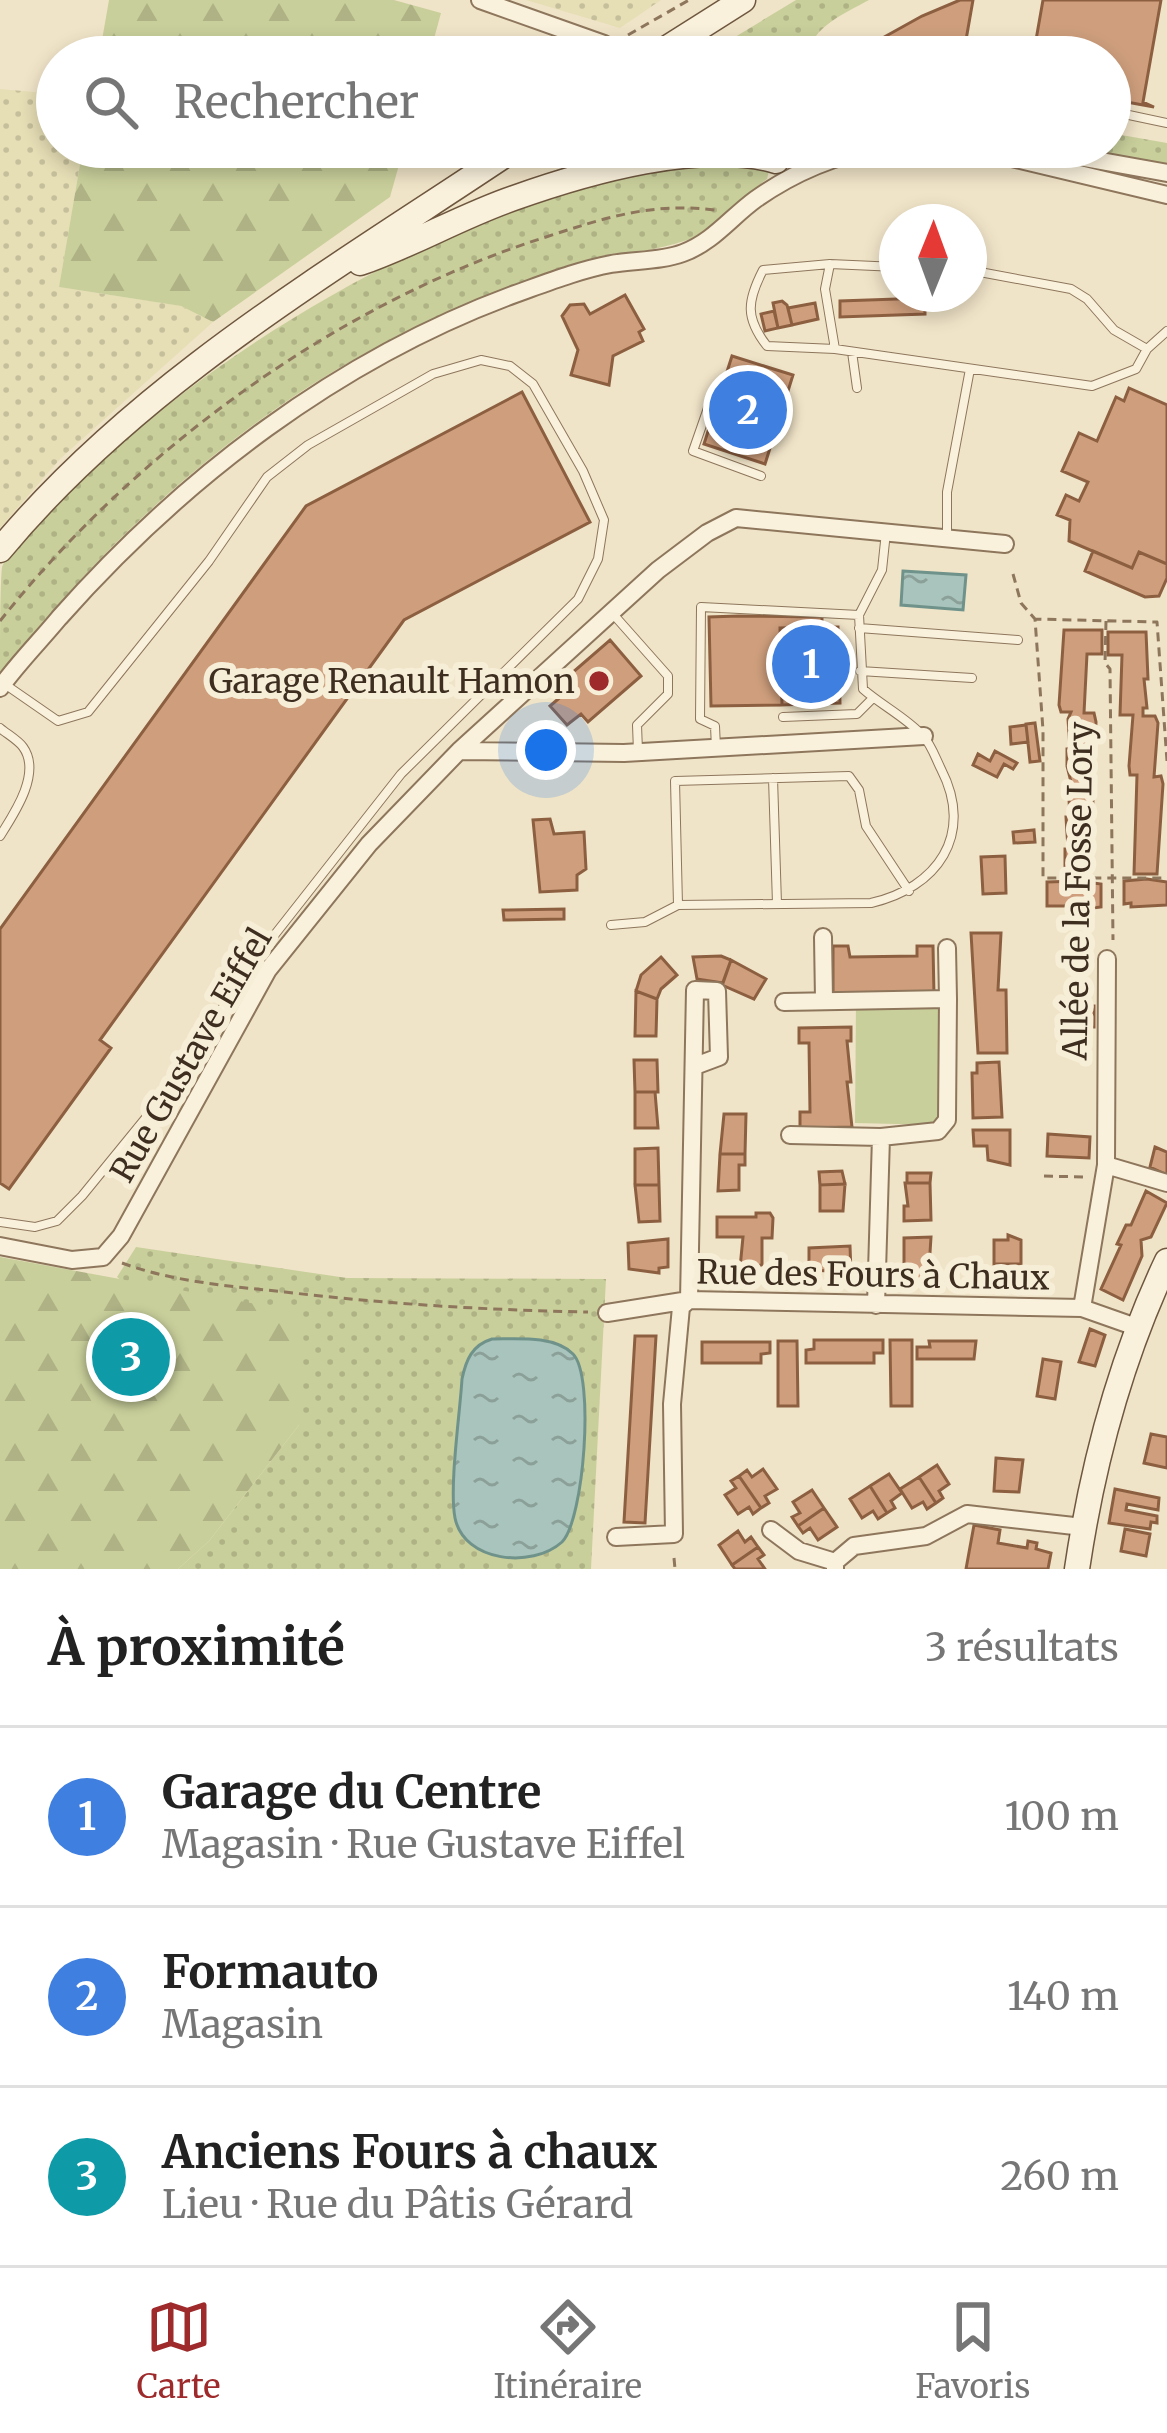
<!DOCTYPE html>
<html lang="fr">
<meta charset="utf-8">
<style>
body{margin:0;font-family:Merriweather,serif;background:#f6f6f6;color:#222}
.compass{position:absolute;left:879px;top:204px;width:108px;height:108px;border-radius:50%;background:#fff;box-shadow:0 6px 18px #0003;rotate:1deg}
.you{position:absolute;left:546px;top:750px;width:42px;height:42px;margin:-30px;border:9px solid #fff;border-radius:50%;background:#1a73e8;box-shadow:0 0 0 18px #1a73e833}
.badge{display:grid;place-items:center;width:78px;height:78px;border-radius:50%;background:#9e2a2b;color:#fff;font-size:39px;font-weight:700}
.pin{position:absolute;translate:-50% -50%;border:6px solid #fff;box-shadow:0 3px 12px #0006}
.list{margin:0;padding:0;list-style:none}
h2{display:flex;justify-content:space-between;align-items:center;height:156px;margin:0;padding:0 48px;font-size:51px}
h2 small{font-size:39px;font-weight:400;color:#767676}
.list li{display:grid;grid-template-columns:78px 1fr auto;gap:36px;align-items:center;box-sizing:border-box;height:180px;padding:0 48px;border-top:3px solid #e0e0e0}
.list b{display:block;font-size:45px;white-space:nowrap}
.list p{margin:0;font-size:39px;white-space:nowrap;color:#767676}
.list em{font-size:39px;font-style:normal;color:#767676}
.icon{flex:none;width:66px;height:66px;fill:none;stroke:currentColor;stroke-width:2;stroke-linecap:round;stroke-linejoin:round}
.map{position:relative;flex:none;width:1167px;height:1569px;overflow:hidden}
.search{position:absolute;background:#fff;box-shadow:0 6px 18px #0003;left:36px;right:36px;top:36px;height:132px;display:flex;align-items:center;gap:30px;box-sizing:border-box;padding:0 42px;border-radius:66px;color:#767676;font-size:45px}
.sheet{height:696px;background:#fff}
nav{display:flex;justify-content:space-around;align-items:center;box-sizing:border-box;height:168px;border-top:3px solid #e0e0e0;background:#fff;font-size:33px;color:#767676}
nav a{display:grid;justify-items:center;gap:6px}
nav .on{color:#9e2a2b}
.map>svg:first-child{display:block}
</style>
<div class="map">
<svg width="1167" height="1569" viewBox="0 0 1167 1569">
<defs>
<pattern id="farmland-dots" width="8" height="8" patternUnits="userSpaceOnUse" patternTransform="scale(3)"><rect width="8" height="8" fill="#e6deb5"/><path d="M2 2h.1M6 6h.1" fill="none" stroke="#c6bf9b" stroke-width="1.8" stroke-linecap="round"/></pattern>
<pattern id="grass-dots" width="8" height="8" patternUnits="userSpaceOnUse" patternTransform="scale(3)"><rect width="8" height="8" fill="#c9cf9b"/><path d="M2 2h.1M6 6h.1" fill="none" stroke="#aeb285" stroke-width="1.8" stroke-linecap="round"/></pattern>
<pattern id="forest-firs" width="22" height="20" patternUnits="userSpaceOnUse" patternTransform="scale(3)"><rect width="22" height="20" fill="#c9cf9b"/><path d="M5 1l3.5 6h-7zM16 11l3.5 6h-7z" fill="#aeb285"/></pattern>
<pattern id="water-ripples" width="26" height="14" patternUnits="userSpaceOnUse" patternTransform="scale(3)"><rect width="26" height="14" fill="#a9c4bc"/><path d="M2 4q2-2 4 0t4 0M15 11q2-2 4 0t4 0" fill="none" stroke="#8ba098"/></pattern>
</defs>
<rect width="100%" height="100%" fill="#f0e4c8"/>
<path fill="url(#farmland-dots)" d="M526,0h135l-41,28z
M0,89l57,5v53h26l-24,140 122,19 32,16 -152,136 -61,70z"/>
<path fill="url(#grass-dots)" d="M796,0h73c-25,14 -57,26 -62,57h-105z
M1110,133l57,10v23l-100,-19h43z
M719,163l50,8 -2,8c-22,15 -39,43 -62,54 -32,15 -73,19 -106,28 -51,13 -99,30 -148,51 -175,72 -338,214 -451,364 0,-21 0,-94 2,-109 13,-30 57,-64 80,-87 129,-126 327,-244 502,-293 43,-12 89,-18 135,-24z
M136,1247l211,31 259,1 -15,290h-413l31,-28 90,-116 -182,-148z"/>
<path fill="url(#forest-firs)" d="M109,0h285l47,13 -12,44h-330z
M83,147h321l-14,50 -177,125 -32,-16 -122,-19z
M0,1257l300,55 -1,113 -90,116 -31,28h-178z"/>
<path fill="#c9cf9b" d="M856,1002h83l-1,123 -83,-2z"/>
<path fill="url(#water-ripples)" stroke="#6f938a" stroke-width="3" d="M903,571l63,4 -3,35 -62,-5z
M492,1339c24,0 62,-4 81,15 22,22 11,166 -11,188 -30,27 -98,20 -107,-24 -6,-31 5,-105 7,-139 4,-19 10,-34 30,-40z"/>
<path fill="#cf9f7d" stroke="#8d5f41" stroke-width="3" d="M960,0h13l-10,57 -113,-1 72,-40z
M1043,0h118l-18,102 11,5 -44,-8v-42h-77z
M625,295l19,34 -5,3 4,9 -30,15 -4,29 -38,-10 7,-25 -16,-34 8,-11 14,-1 6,10z
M925,298v16l-85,3v-16z
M782,301l5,4 5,20 -14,3 -5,-25z
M815,303l3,16 -26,6 -4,-17z
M774,311l4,17 -13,3 -4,-17z
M732,356l61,19 -28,89 -61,-20z
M1129,388l38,17v159l-28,-12 -7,16 -63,-27 1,-21 -13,-5 9,-20 13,6 9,-19 -26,-11 17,-38 18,8 19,-44 8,4z
M522,392l68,130 -186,98 -304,420 11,8 -102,141 -9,-6v-254l306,-423z
M1093,551l39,17 7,-16 28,12v14l-8,18 -14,1 -60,-26z
M738,616l84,1v10l-42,1 2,77 -71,1 -2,-89z
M838,627l2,76 -58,2 -2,-77z
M1064,630h38v24h-15l-3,59h10l2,9 -6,154h-23l-2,-10v-17h3l-2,-32h4l-2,-35h3l-4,-16v-17h3l-2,-30 3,-7h-10l-2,-7z
M1108,632h38l2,47h-4l3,29h-4v8h12l3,7 -4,54 7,-1 2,8 -6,90h-23l3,-99h-7l-1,-9 4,-51h-13l2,-60h-14z
M610,640l31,36 -53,46 -7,-8 -14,11 -17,-19 14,-12 -7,-8z
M1035,723l5,38 -10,1 -4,-38z
M1026,725l2,17 -17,2 -1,-17z
M995,751l22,12 -4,6 -9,-5 -7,13 -24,-12 5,-11 12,7z
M550,819l4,15 30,-2 2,37 -9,6v15l-37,2 -7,-72z
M1034,830l1,12 -21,1 -1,-11z
M1005,856l1,37 -23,1 -2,-37z
M1147,879l20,3v23l-36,2v-4l-7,1v-23z
M1079,881l22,3v23l-24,3v-4h-30v-24z
M564,909v10l-60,1 -1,-10z
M971,933h30l-3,57h8l1,63h-29z
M833,946h15l2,11 67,-1v-10h16l1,49 -101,2z
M721,956l10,4 -8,23 -26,-4 -4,-22z
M661,957l16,18 -16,14 -4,10 -21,-8 5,-16z
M731,960l35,19 -12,20 -32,-14z
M636,991l21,8 -1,37h-21z
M1083,1006h11v21h-11z
M851,1027v14h-4l4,41h-4l5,45 -52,1v-16h10l-1,-69h-10v-15z
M634,1060h23l1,32h-23z
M999,1062l3,55 -29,1 -1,-45h5v-10z
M635,1092h20l3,36h-23z
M724,1114h22l-1,40h-25z
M973,1130h37v35l-22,-5 -1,-14h-13z
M1048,1134l42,3 -1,21 -42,-2z
M1155,1147l12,5v23l-17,-8z
M658,1148l1,37h-24v-36z
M720,1154h25v11h-6v25l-21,1z
M842,1171l3,13 -25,1 -1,-13z
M907,1173h24l-1,10h-23z
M905,1183h25l1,37 -27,1v-15h4z
M845,1184l-2,27h-23v-26z
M635,1185h24l1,36 -21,1z
M1146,1191l21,12 -16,34 -10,3 1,16 -19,44 -22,-11 20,-44 -4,-1 9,-19h5z
M756,1213h14l3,5 -1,20h-10v27l-22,3 3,-31h-26v-20h39z
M1008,1235l13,5v24h-27v-24h14z
M931,1237l-3,47h-20l-4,-3v-43z
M668,1239v28l-9,1v5l-30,-4 -1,-26z
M850,1246l1,26 -42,-2v-22z
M1090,1329l15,6 -10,31 -16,-4z
M635,1336h21l-11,187 -21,-1z
M814,1340h69v13h-9v10h-68v-13l8,-1z
M890,1340h22v66h-21z
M778,1341h19l1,65h-20z
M929,1341h47l-2,18h-57v-12h13z
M702,1342h68v11l-9,1v9h-59z
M1043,1359l18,3 -6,37 -18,-3z
M1151,1434l16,3v31l-23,-5z
M996,1458l27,2 -4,32 -25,-1z
M937,1465l12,19 -10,7 4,7 -7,5 -17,-26z
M763,1469l14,20 -12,7 4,7 -8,5 -22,-32 8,-6 5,7z
M889,1474l13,19 -11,8 4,7 -8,5 -17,-27z
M739,1476l22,32 -8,6 -4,-7 -11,7 -13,-19 11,-7 -5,-7z
M919,1477l17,26 -9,6 -4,-7 -11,6 -12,-19z
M870,1486l17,27 -9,6 -5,-8 -11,7 -12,-19z
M1115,1489l44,9 -1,12 -31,-6 -1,6 31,6v7l-6,-1 -1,7 -41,-6z
M812,1490l12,18 -26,18 -6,-9 8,-4 -7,-11z
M824,1508l13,19 -19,13 -8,-12 -7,5 -5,-7z
M974,1525l26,5 -2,13 29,5 1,-7 9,2 -1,6 15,4 -3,16h-82z
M1125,1529l25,5 -4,22 -25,-5z
M738,1531l7,11 6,-5 7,10 -26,18 -13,-20z
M758,1547l6,8 -6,4 7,10h-30l-3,-4z"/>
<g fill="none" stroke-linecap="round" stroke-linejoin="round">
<g stroke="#8d765c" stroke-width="10">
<path id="service" d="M1110,111l57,12
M830,264l-67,6c-16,31 -18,48 4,76l68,3
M897,267l-67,-3 -5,25 10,60 257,37 44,-17 11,-20 -33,-19 -27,-31 -16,-10 -102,-19
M1147,349l20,-18
M852,352l5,36
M715,388l-22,63 68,25
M947,536v-44l23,-123
M613,614l55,62v18l-31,31 1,26
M859,628l159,12
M860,671l112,7
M783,717l74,-3 16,-16
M0,728c7,6 18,12 23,19 19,26 -9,67 -23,89
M716,748l-1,-22 -15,-7 1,-112 158,8
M773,778l4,126
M678,905l-3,-124 174,-5 10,14 7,36 43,65
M611,925l34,-3 33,-17 193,-2c66,-15 104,-68 70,-134 -5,-10 -10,-25 -18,-33 -16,-18 -42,-31 -60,-47l-4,-74 23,-45 4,-38
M0,1222l35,5 22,-6 25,-25 80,-98 92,-137 147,-187 177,-175 20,-40 6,-39 -21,-49 -50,-87 -23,-18 -29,-6 -48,14 -125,71 -41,32 -58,84 -121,151 -30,9 -52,-36"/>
</g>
<g stroke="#8d765c" stroke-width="20">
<path id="minor" d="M480,0l124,44 21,13
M791,147l28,17
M954,147h69l144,26
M995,154l172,41
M0,688c18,-25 40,-47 59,-70 124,-140 279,-259 456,-324 31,-11 64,-24 96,-30 23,-4 51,-3 72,-11 30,-11 48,-36 73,-54 37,-26 79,-44 125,-52
M459,751l199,-181 49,-37 29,-15 269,26
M823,937l1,63
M947,948l1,51
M784,1002l164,-3 -1,121 -9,11 -57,6 -5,168
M790,1135l91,2
M1106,1165l1,-206
M0,1246l72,14 31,-3 18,-21 147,-266 101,-126 90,-93 165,2 300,-17
M1082,1308l24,-143 61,18
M607,1313l82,-13 393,8 54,19
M771,1530l28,21 36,11
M616,1537l58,-3 -2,-130 9,-97 8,-7 6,-310 22,1 2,66 -24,9
M835,1569v-7l19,-16 72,-10 41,-22 116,13"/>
</g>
<g stroke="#6f573f" stroke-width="27">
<path id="secondary" d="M653,57l90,-57
M360,263c53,-18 101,-47 154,-65 73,-26 188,-59 262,-37
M0,550c140,-169 337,-282 517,-403
M1077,1569c16,-108 43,-209 90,-308"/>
</g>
<path stroke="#8d765c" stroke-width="3" stroke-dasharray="9 6" stroke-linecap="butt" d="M628,35l61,-35
M1013,574l8,29 14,16
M0,621c136,-171 337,-318 546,-384 58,-19 106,-35 169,-27
M1106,621l-1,42 5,6 3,271
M1167,761l-10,-139 -122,-3 8,111v148h124
M1044,1176l39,1
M122,1263c52,19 107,23 163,29 101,12 201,18 303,20
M674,1558l1,11"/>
<use href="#service" stroke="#faf1dc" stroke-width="8"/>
<use href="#minor" stroke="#faf1dc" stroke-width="16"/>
<use href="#secondary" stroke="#faf1dc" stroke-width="24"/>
</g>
<circle fill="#9e2a2b" stroke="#f7eed8" stroke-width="4.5" cx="599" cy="681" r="12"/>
<g text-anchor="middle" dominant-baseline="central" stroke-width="12" stroke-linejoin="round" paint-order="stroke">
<g font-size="33" fill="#3d2e20" stroke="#f7eed8" text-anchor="end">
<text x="575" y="681">Garage Renault Hamon</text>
</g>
<g font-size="33" fill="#3d2e20" stroke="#f7eed8">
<text transform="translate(1078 891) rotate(-89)">Allée de la Fosse Lory</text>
<text transform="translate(191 1055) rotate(-60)">Rue Gustave Eiffel</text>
<text transform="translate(873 1275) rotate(1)">Rue des Fours à Chaux</text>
</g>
</g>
</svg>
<svg class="compass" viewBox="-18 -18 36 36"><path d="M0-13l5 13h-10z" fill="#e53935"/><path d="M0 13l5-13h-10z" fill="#767676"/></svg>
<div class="you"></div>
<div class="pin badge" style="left:811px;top:664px;background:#3f7fe0">1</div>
<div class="pin badge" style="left:748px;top:410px;background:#3f7fe0">2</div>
<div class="pin badge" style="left:131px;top:1357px;background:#0f9aa8">3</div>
<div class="search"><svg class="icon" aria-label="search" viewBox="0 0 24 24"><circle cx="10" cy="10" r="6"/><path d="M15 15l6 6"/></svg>Rechercher</div>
</div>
<section class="sheet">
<h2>À proximité<small>3 résultats</small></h2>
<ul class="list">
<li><span class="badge" style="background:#3f7fe0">1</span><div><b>Garage du Centre</b><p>Magasin · Rue Gustave Eiffel</p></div><em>100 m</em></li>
<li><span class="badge" style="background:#3f7fe0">2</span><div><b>Formauto</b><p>Magasin</p></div><em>140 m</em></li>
<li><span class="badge" style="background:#0f9aa8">3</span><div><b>Anciens Fours à chaux</b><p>Lieu · Rue du Pâtis Gérard</p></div><em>260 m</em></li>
</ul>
</section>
<nav>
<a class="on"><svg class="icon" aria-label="map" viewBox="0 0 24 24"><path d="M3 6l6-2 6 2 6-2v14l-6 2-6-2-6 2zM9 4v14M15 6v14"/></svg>Carte</a>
<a><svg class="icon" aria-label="directions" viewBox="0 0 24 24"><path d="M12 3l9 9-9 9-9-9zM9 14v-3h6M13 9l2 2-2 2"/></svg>Itinéraire</a>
<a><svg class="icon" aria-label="saved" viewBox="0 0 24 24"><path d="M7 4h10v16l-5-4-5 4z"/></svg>Favoris</a>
</nav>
